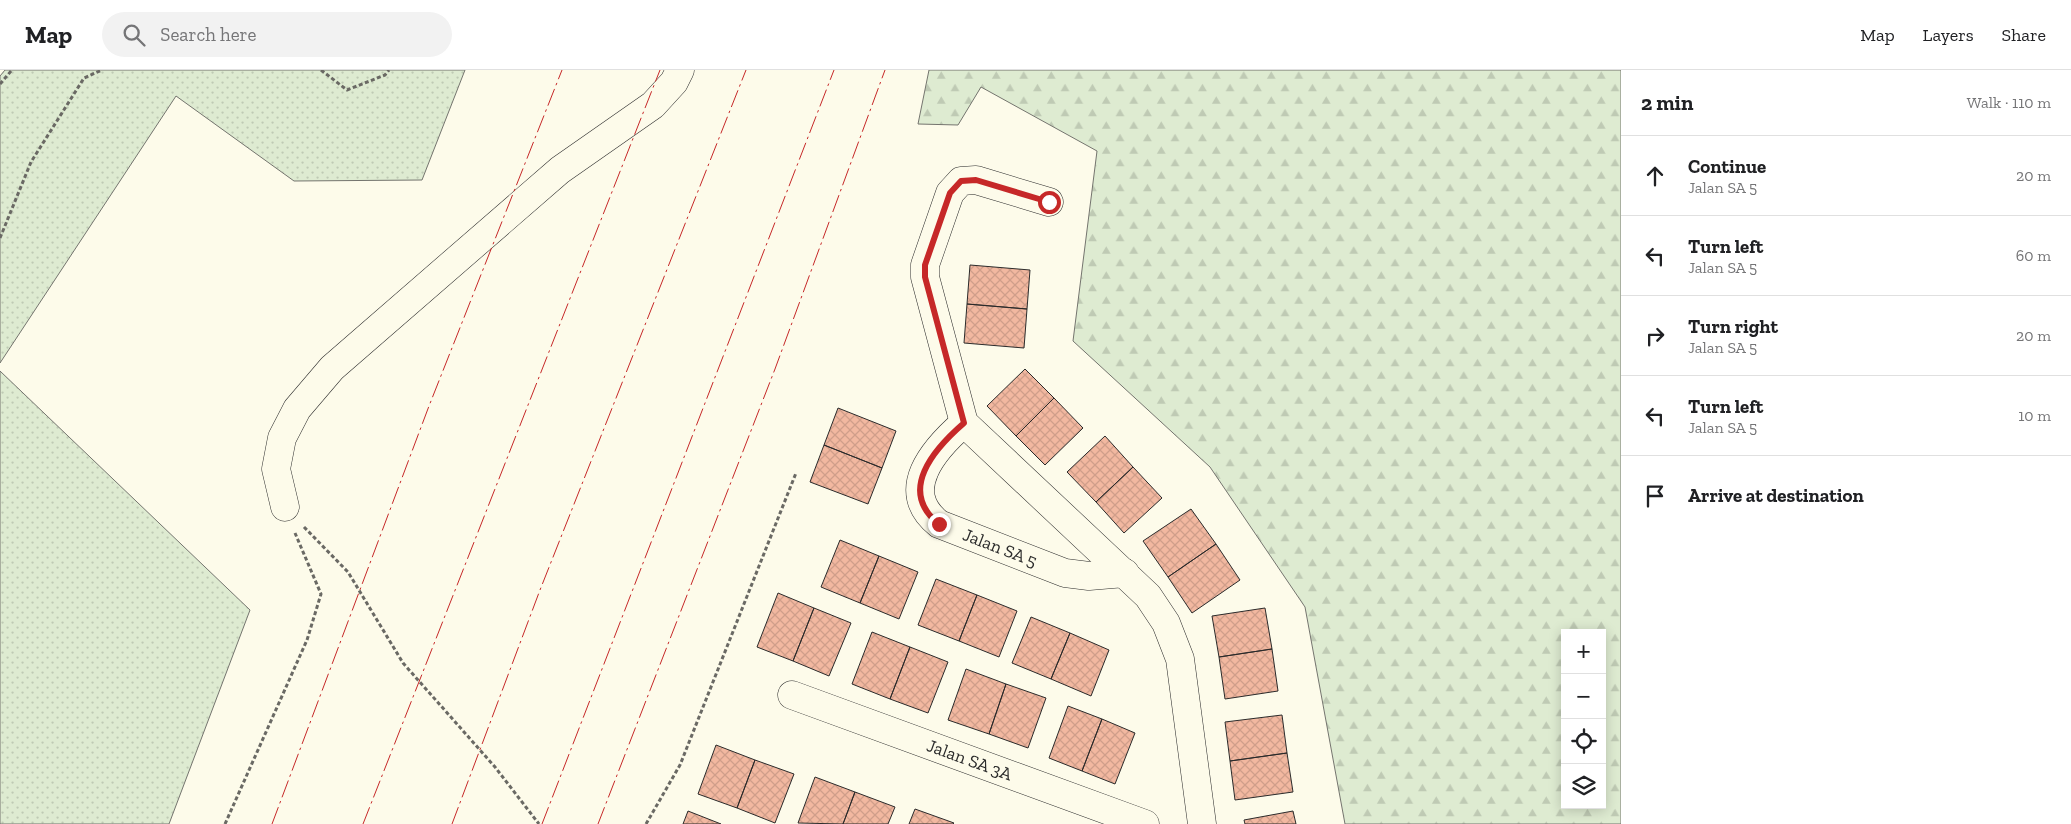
<!DOCTYPE html>
<meta charset="utf-8">
<style>
body{margin:0;font-family:"Zilla Slab",serif;background:#f2f2f2;color:#202124}
.controls{position:absolute;right:15px;bottom:15px;display:grid;overflow:hidden;border-radius:0px;box-shadow:0 2px 12px #0003}
.controls button{width:45px;height:45px;display:grid;place-items:center;padding:0;border:0;border-bottom:1px solid #e0e0e0;background:#fff;color:#202124;font:25px sans-serif}
.stop{position:absolute;width:15px;height:15px;margin:-11px;border:4px solid #c62828;border-radius:50%;background:#fff}
.stop.end{background:#c62828;border-color:#fff;box-shadow:0 1px 5px #0008}
.list{margin:0;padding:0;list-style:none}
h2{display:flex;justify-content:space-between;align-items:center;height:65px;margin:0;padding:0 20px;font-size:21px}
h2 small{font-size:16px;font-weight:400;color:#757577}
.list li{display:grid;grid-template-columns:32px 1fr auto;gap:15px;align-items:center;box-sizing:border-box;height:80px;padding:0 20px;border-top:1px solid #e0e0e0}
.list b{display:block;font-size:19px;white-space:nowrap}
.list p{margin:0;font-size:16px;white-space:nowrap;color:#757577}
.list em{font-size:16px;font-style:normal;color:#757577}
.icon{flex:none;width:28px;height:28px;fill:none;stroke:currentColor;stroke-width:2;stroke-linecap:round;stroke-linejoin:round}
.map{position:relative;flex:none;width:1621px;height:754px;overflow:hidden}
header{display:flex;align-items:center;gap:30px;box-sizing:border-box;height:70px;padding:0 25px;background:#fff;border-bottom:1px solid #e0e0e0}
header strong{font-size:24px}
nav{display:flex;gap:28px;margin-inline-start:auto;font-size:18px}
.search{width:350px;height:45px;background:#f2f2f2;display:flex;align-items:center;gap:12px;box-sizing:border-box;padding:0 18px;border-radius:28px;color:#757577;font-size:19px}
main{display:flex}
aside{flex:1;background:#fff}
.map>svg:first-child{display:block}
</style>
<header>
<strong>Map</strong>
<div class="search"><svg class="icon" aria-label="search" viewBox="0 0 24 24"><circle cx="10" cy="10" r="6"/><path d="M15 15l6 6"/></svg>Search here</div>
<nav><a>Map</a><a>Layers</a><a>Share</a></nav>
</header>
<main>
<div class="map">
<svg width="1621" height="754" viewBox="0 0 1621 754">
<defs>
<pattern id="grass-dots" width="8" height="8" patternUnits="userSpaceOnUse" patternTransform="scale(1.25)"><rect width="8" height="8" fill="#deebd1"/><path d="M2 2h.1M6 6h.1" fill="none" stroke="#bfcab4" stroke-width="1.8" stroke-linecap="round"/></pattern>
<pattern id="forest-firs" width="22" height="20" patternUnits="userSpaceOnUse" patternTransform="scale(1.25)"><rect width="22" height="20" fill="#deebd1"/><path d="M5 1l3.5 6h-7zM16 11l3.5 6h-7z" fill="#bfcab4"/></pattern>
<pattern id="building-cross-hatch" width="8" height="8" patternUnits="userSpaceOnUse" patternTransform="scale(1.25)"><rect width="8" height="8" fill="#f2b8a0"/><path d="M0 0l8 8M0 8l8-8" fill="none" stroke="#d09e8a"/></pattern>
</defs>
<rect width="100%" height="100%" fill="#fdfbea"/>
<path fill="url(#grass-dots)" stroke="#74746e" d="M5,0h460l-43,110 -128,1 -118,-85 -176,267v-287z
M0,301l250,239 -81,214h-169z"/>
<path fill="url(#forest-firs)" stroke="#74746e" fill-rule="evenodd" d="M929,0h692v754h-276l-40,-217 -95,-140 -137,-126 24,-190 -116,-64 -23,38 -40,-1zM1565,563h37v172h-37z"/>
<path fill="url(#building-cross-hatch)" stroke="#2b2b2b" d="M970,195l60,5 -3,39 -60,-5z
M967,234l60,5 -3,39 -60,-5z
M1025,299l29,29 -38,38 -29,-30z
M1054,328l29,30 -38,37 -29,-29z
M838,338l58,23 -14,37 -58,-23z
M1105,366l28,31 -37,35 -29,-30z
M824,375l58,23 -14,36 -58,-22z
M1133,397l29,31 -38,35 -28,-31z
M1191,439l25,35 -48,33 -25,-36z
M840,470l39,16 -19,47 -39,-16z
M1216,474l24,36 -48,33 -24,-36z
M879,486l39,16 -19,47 -39,-16z
M936,509l41,16 -18,46 -41,-16z
M778,523l36,15 -21,53 -36,-14z
M977,525l40,16 -18,46 -40,-16z
M814,538l37,15 -22,53 -36,-15z
M1265,538l7,41 -53,8 -7,-41z
M1031,547l39,16 -19,46 -39,-16z
M872,562l38,15 -20,52 -38,-15z
M1070,563l39,17 -18,46 -40,-17z
M910,577l38,15 -20,51 -38,-14z
M1272,579l6,42 -53,8 -6,-42z
M966,599l40,15 -17,50 -41,-14z
M1006,614l40,14 -18,50 -39,-14z
M1068,636l34,13 -20,52 -33,-13z
M1282,645l5,38 -57,8 -5,-39z
M1102,649l33,14 -20,51 -33,-13z
M716,675l39,15 -18,48 -39,-14z
M1287,683l6,39 -58,8 -5,-39z
M755,690l39,14 -19,49 -38,-15z
M815,707l40,15 -12,32 -45,-1z
M855,722l40,15 -7,17h-45z
M915,739l39,14 -1,1h-44z
M688,741l33,13h-38z
M1293,741l3,13h-51l-1,-4z"/>
<g fill="none" stroke-linecap="round" stroke-linejoin="round">
<g stroke="#2b2b2b" stroke-width="29">
<g id="minor">
<path d="M1049,132l-73,-22 -15,1 -11,12 -25,72v12l39,146 184,173 18,27 14,36 22,165"/>
<path id="s1" d="M964,353c-30,26 -67,68 -25,101l126,49 24,3 36,-3"/>
<path d="M285,437l-9,-38 6,-31 15,-29 35,-41 228,-198 93,-65 21,-23 6,-12"/>
<path id="s2" d="M792,625l353,129"/>
</g>
</g>
<path stroke="#6a6964" stroke-width="3" stroke-dasharray="4 2.5" stroke-linecap="butt" d="M321,0l26,20 38,-15 4,-5
M0,14l12,-14
M0,168l31,-76 53,-84 18,-8
M304,457l44,45 55,91 92,104 44,57
M225,754l82,-184 14,-46 -26,-61
M646,754l34,-59 116,-292"/>
<use href="#minor" stroke="#fdfbea" stroke-width="28"/>
<path stroke="#c62828" stroke-width="1" stroke-dasharray="18 4 2.5 4" stroke-linecap="butt" d="M272,754l157,-418 133,-336
M363,754l297,-754
M452,754l88,-234 206,-520
M542,754l292,-754
M598,754l177,-455 110,-299"/>
</g>
<g fill="none" stroke-linecap="round" stroke-linejoin="round">
<path stroke="#c62828" stroke-width="6" d="M939,454c-42,-33 -5,-75 25,-101l-39,-146v-12l25,-72 11,-12 15,-1 73,22"/>
</g>
<g text-anchor="middle" dominant-baseline="central" stroke-width="4" stroke-linejoin="round" paint-order="stroke">
<g font-size="18" fill="#2b2b2b" stroke="#fdfbea">
<text stroke="none"><textPath href="#s1" startOffset="188">Jalan SA 5</textPath></text>
<text stroke="none"><textPath href="#s2" startOffset="189">Jalan SA 3A</textPath></text>
</g>
</g>
</svg>
<div class="controls">
<button>+</button>
<button>−</button>
<button><svg class="icon" aria-label="locate" viewBox="0 0 24 24"><circle cx="12" cy="12" r="6"/><path d="M12 2v4M12 18v4M2 12h4M18 12h4"/></svg></button>
<button><svg class="icon" aria-label="layers" viewBox="0 0 24 24"><path d="M12 4l9 5-9 5-9-5zM3 14l9 5 9-5"/></svg></button>
</div>
<div class="stop" style="left:1049px;top:132px"></div>
<div class="stop end" style="left:939px;top:454px"></div>
</div>
<aside>
<h2>2 min<small>Walk · 110 m</small></h2>
<ul class="list">
<li><svg class="icon" aria-label="ahead" viewBox="0 0 24 24"><path d="M12 20V5M6 11l6-6 6 6"/></svg><div><b>Continue</b><p>Jalan SA 5</p></div><em>20 m</em></li>
<li><svg class="icon" aria-label="left" viewBox="0 0 24 24"><path d="M17 20v-9H6M10 6l-5 5 5 5"/></svg><div><b>Turn left</b><p>Jalan SA 5</p></div><em>60 m</em></li>
<li><svg class="icon" aria-label="right" viewBox="0 0 24 24"><path d="M7 20v-9h11M14 6l5 5-5 5"/></svg><div><b>Turn right</b><p>Jalan SA 5</p></div><em>20 m</em></li>
<li><svg class="icon" aria-label="left" viewBox="0 0 24 24"><path d="M17 20v-9H6M10 6l-5 5 5 5"/></svg><div><b>Turn left</b><p>Jalan SA 5</p></div><em>10 m</em></li>
<li><svg class="icon" aria-label="arrive" viewBox="0 0 24 24"><path d="M6 21V4h12l-3 4 3 4H6"/></svg><div><b>Arrive at destination</b></div></li>
</ul>
</aside>
</main>
